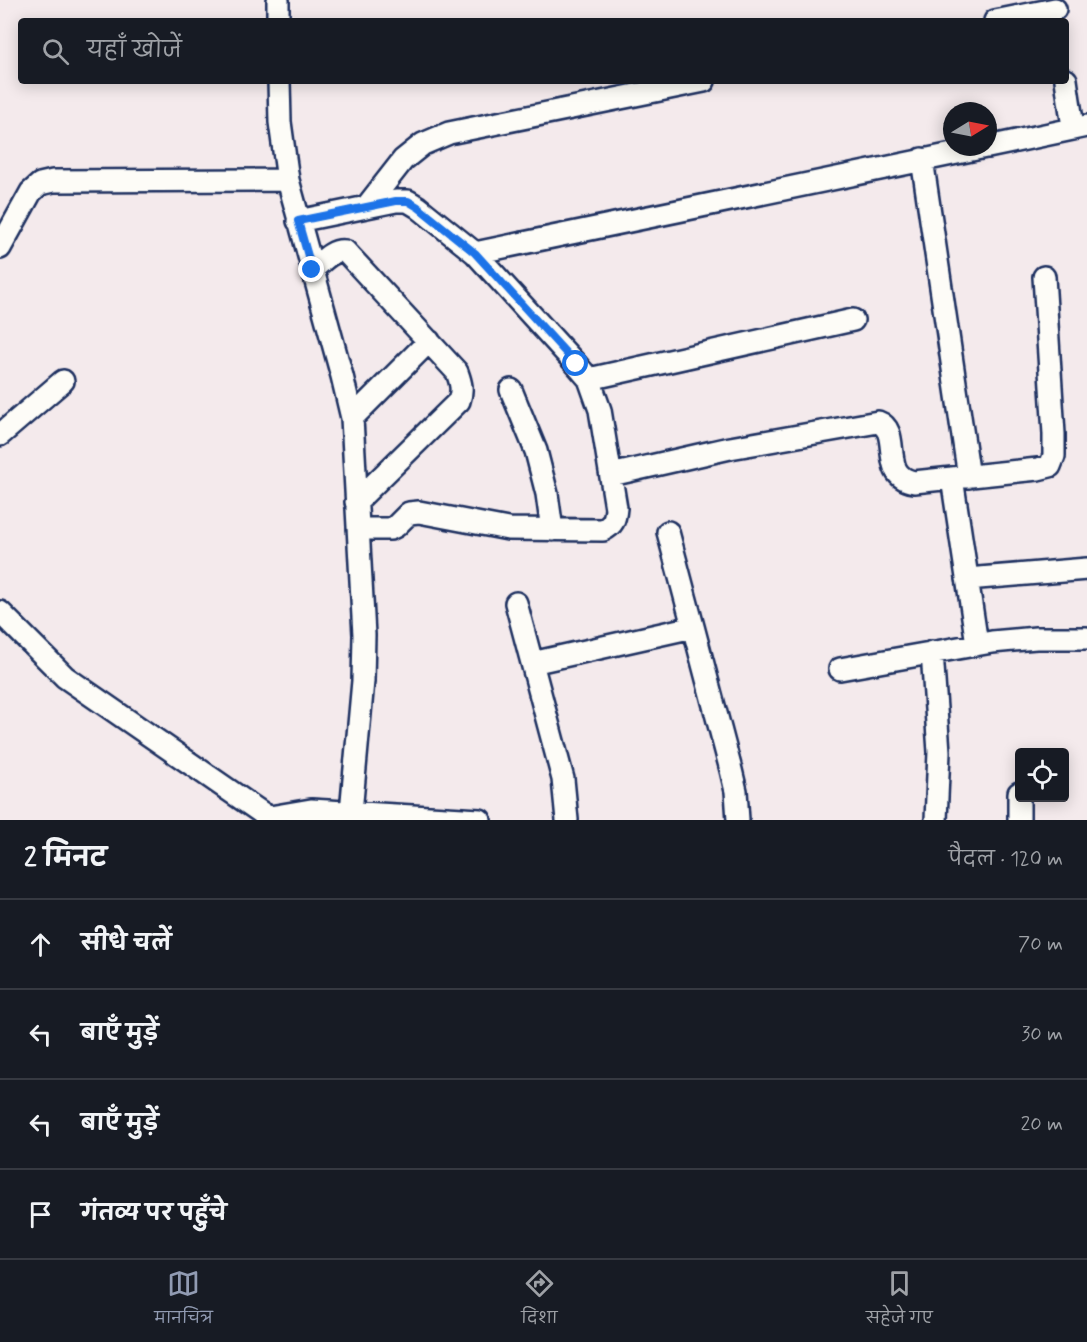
<!DOCTYPE html>
<html lang="hi">
<meta charset="utf-8">
<style>
body{margin:0;font-family:Mynerve,"Playpen Sans Deva",sans-serif;background:#242831;color:#f1f3f6}
.controls{position:absolute;right:18px;bottom:18px;display:grid;overflow:hidden;border-radius:6px;box-shadow:0 3px 15px #0003}
.controls button{width:54px;height:54px;display:grid;place-items:center;padding:0;border:0;border-bottom:2px solid #363941;background:#171b24;color:#f1f3f6;font:30px sans-serif}
.compass{position:absolute;left:943px;top:102px;width:54px;height:54px;border-radius:50%;background:#171b24;box-shadow:0 3px 15px #0003;rotate:80deg}
.stop{position:absolute;width:18px;height:18px;margin:-14px;border:4px solid #1a73e8;border-radius:50%;background:#fff}
.stop.end{background:#1a73e8;border-color:#fff;box-shadow:0 2px 6px #0008}
.list{margin:0;padding:0;list-style:none}
h2{display:flex;justify-content:space-between;align-items:center;height:78px;margin:0;padding:0 24px;font-size:26px}
h2 small{font-size:20px;font-weight:400;color:#9ea1a6}
.list li{display:grid;grid-template-columns:39px 1fr auto;gap:18px;align-items:center;box-sizing:border-box;height:90px;padding:0 24px;border-top:2px solid #363941}
.list b{display:block;font-size:22px;white-space:nowrap}
.list em{font-size:20px;font-style:normal;color:#9ea1a6}
.icon{flex:none;width:33px;height:33px;fill:none;stroke:currentColor;stroke-width:2;stroke-linecap:round;stroke-linejoin:round}
.map{position:relative;flex:none;width:1087px;height:820px;overflow:hidden}
.search{position:absolute;background:#171b24;box-shadow:0 3px 15px #0003;left:18px;right:18px;top:18px;height:66px;display:flex;align-items:center;gap:15px;box-sizing:border-box;padding:0 21px;border-radius:6px;color:#9ea1a6;font-size:22px}
.sheet{height:438px;background:#171b24}
nav{display:flex;justify-content:space-around;align-items:center;box-sizing:border-box;height:84px;border-top:2px solid #363941;background:#171b24;font-size:16px;color:#9ea1a6}
nav a{display:grid;justify-items:center;gap:3px}
nav .on{color:#919bb2}
.map>svg:first-child{display:block}
</style>
<div class="map">
<svg width="1087" height="820" viewBox="0 0 1087 820">
<rect width="100%" height="100%" fill="#f4eaec"/>
<filter id="ink" filterUnits="userSpaceOnUse"><feTurbulence type="fractalNoise" baseFrequency=".0167" numOctaves="2"/><feDisplacementMap in="SourceGraphic" scale="12" xChannelSelector="R" yChannelSelector="G"/><feConvolveMatrix kernelMatrix="1 2 1 2 8 2 1 2 1" color-interpolation-filters="sRGB"/></filter>
<g filter="url(#ink)">
<g fill="none" stroke-linecap="round" stroke-linejoin="round">
<g stroke="#1b2f5e" stroke-width="26">
<path id="minor" d="M278,0v21
M995,21l60,-12
M1066,80l7,47
M279,81l1,41 8,58 54,196 10,42 12,217 -1,46 -12,131
M988,147l99,-21
M922,159l47,318
M367,206l36,-46 20,-16 26,-11 255,-52
M298,221l98,-20h12l10,6 57,46 101,111 13,15 11,31 16,98c-1,12 -3,17 -13,22l-95,-1 -89,-17 -10,1 -13,13 -6,3h-32
M0,248l31,-56 9,-8 13,-3 235,-1
M475,253l511,-106
M312,270c10,-8 20,-21 33,-19l112,121c4,11 6,18 2,29l-103,101
M589,379l264,-59
M511,390l25,61 11,43 5,36
M352,418l77,-77
M0,435l63,-54
M611,475l119,-27 148,-26c25,9 0,54 36,60l124,-13 12,-3 4,-10v-22l-10,-157
M952,478l25,166
M668,532l63,238 5,21 2,29
M967,579l120,-10
M516,603l47,176 4,41
M0,612l65,65 207,143
M932,652l7,100 -3,68
M532,663l161,-36
M840,669l152,-27 44,-4h51
M1019,793v27
M270,817l41,-7 169,10"/>
</g>
<use href="#minor" stroke="#fdfcf7" stroke-width="21"/>
</g>
</g>
<g fill="none" stroke-linecap="round" stroke-linejoin="round" filter="url(#ink)">
<path stroke="#1a73e8" stroke-width="8" d="M312,270l-14,-49 98,-20h12l10,6 57,46 101,111"/>
</g>
</svg>
<div class="controls">
<button><svg class="icon" aria-label="locate" viewBox="0 0 24 24"><circle cx="12" cy="12" r="6"/><path d="M12 2v4M12 18v4M2 12h4M18 12h4"/></svg></button>
</div>
<svg class="compass" viewBox="-18 -18 36 36"><path d="M0-13l5 13h-10z" fill="#e53935"/><path d="M0 13l5-13h-10z" fill="#9ea1a6"/></svg>
<div class="stop" style="left:576px;top:364px"></div>
<div class="stop end" style="left:312px;top:270px"></div>
<div class="search"><svg class="icon" aria-label="search" viewBox="0 0 24 24"><circle cx="10" cy="10" r="6"/><path d="M15 15l6 6"/></svg>यहाँ खोजें</div>
</div>
<section class="sheet">
<h2>2 मिनट<small>पैदल · 120 m</small></h2>
<ul class="list">
<li><svg class="icon" aria-label="ahead" viewBox="0 0 24 24"><path d="M12 20V5M6 11l6-6 6 6"/></svg><div><b>सीधे चलें</b></div><em>70 m</em></li>
<li><svg class="icon" aria-label="left" viewBox="0 0 24 24"><path d="M17 20v-9H6M10 6l-5 5 5 5"/></svg><div><b>बाएँ मुड़ें</b></div><em>30 m</em></li>
<li><svg class="icon" aria-label="left" viewBox="0 0 24 24"><path d="M17 20v-9H6M10 6l-5 5 5 5"/></svg><div><b>बाएँ मुड़ें</b></div><em>20 m</em></li>
<li><svg class="icon" aria-label="arrive" viewBox="0 0 24 24"><path d="M6 21V4h12l-3 4 3 4H6"/></svg><div><b>गंतव्य पर पहुँचे</b></div></li>
</ul>
</section>
<nav>
<a class="on"><svg class="icon" aria-label="map" viewBox="0 0 24 24"><path d="M3 6l6-2 6 2 6-2v14l-6 2-6-2-6 2zM9 4v14M15 6v14"/></svg>मानचित्र</a>
<a><svg class="icon" aria-label="directions" viewBox="0 0 24 24"><path d="M12 3l9 9-9 9-9-9zM9 14v-3h6M13 9l2 2-2 2"/></svg>दिशा</a>
<a><svg class="icon" aria-label="saved" viewBox="0 0 24 24"><path d="M7 4h10v16l-5-4-5 4z"/></svg>सहेजे गए</a>
</nav>
